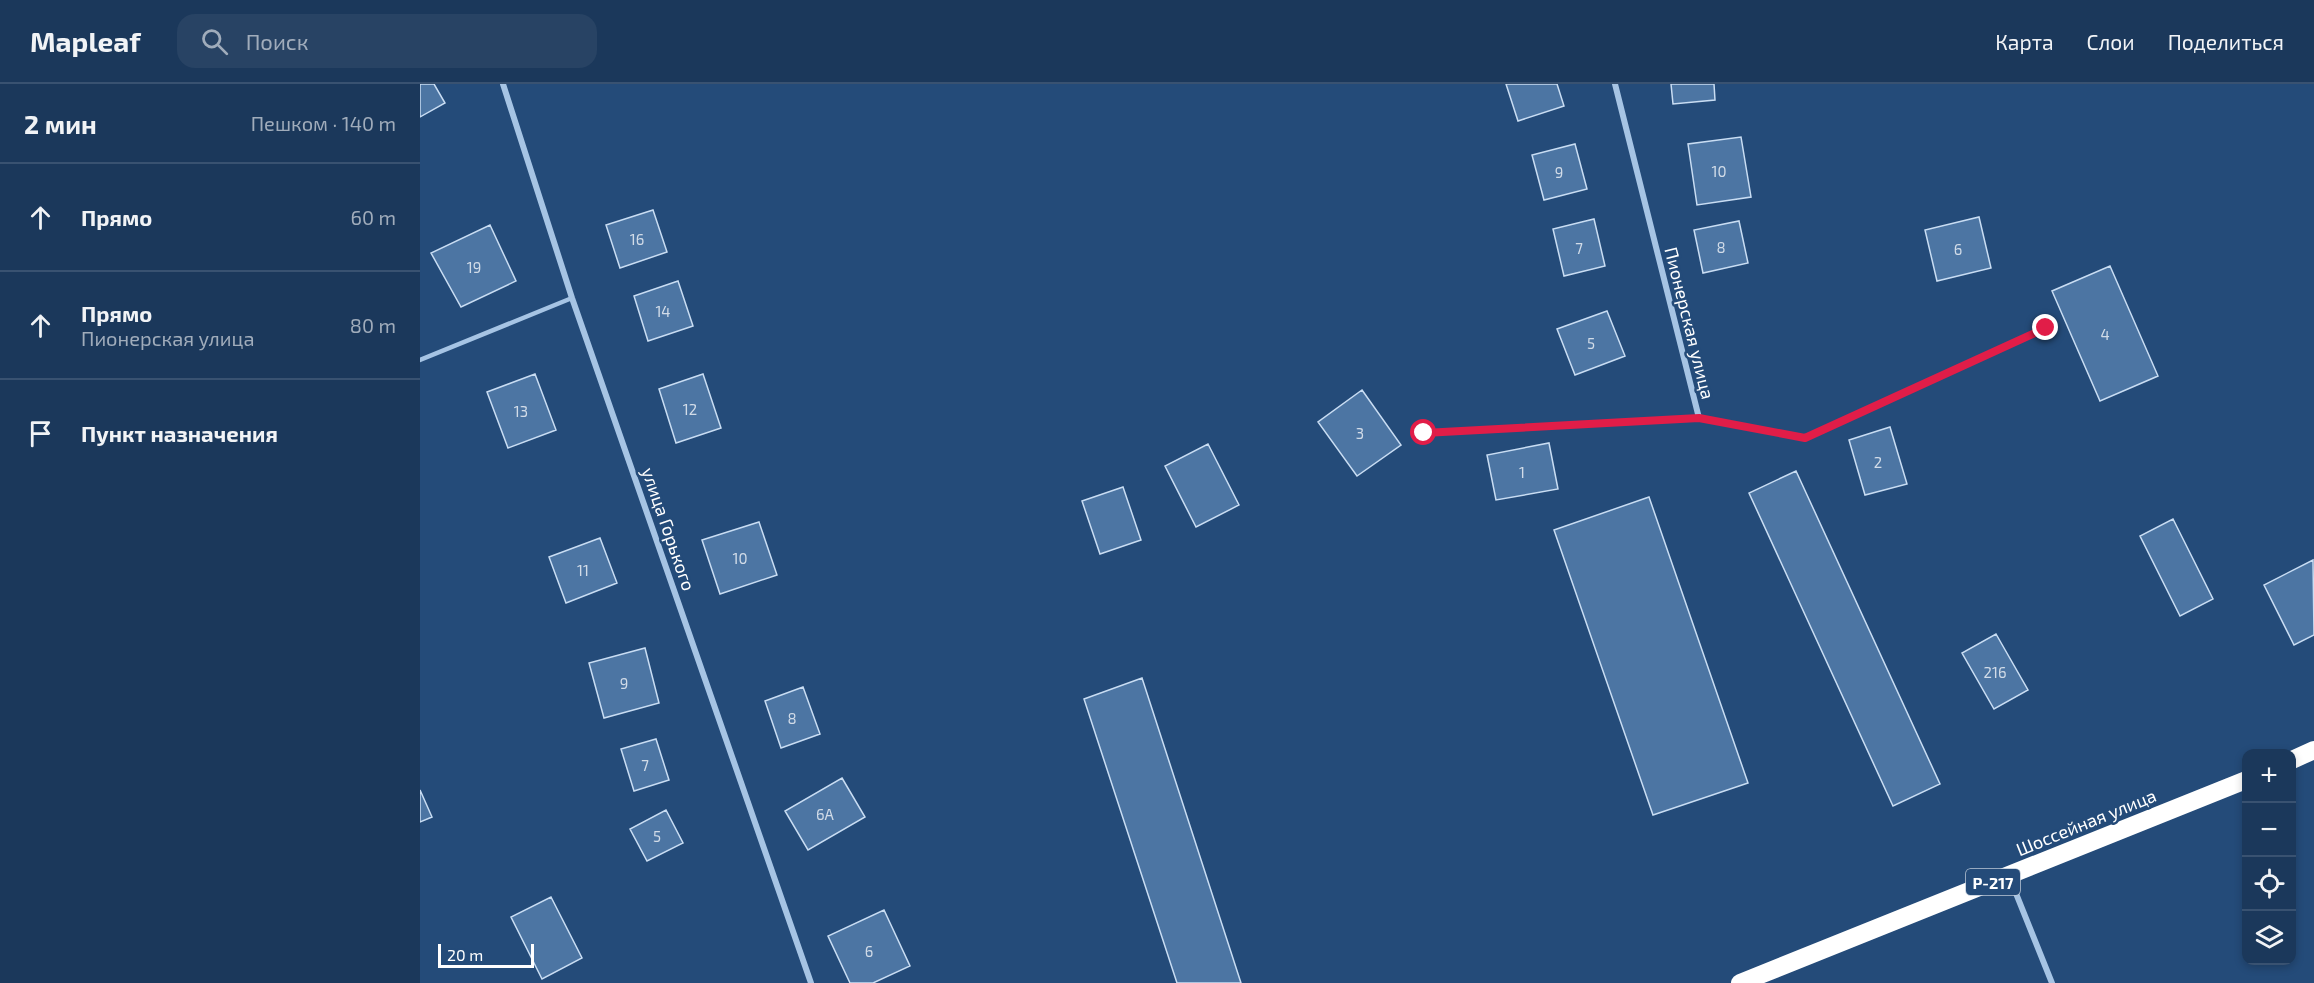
<!DOCTYPE html>
<html lang="ru">
<meta charset="utf-8">
<style>
body{margin:0;font-family:"Exo 2",sans-serif;background:#284364;color:#f1f3f6}
.controls{position:absolute;right:18px;bottom:18px;display:grid;overflow:hidden;border-radius:12px;box-shadow:0 3px 9px #0003}
.controls button{width:54px;height:54px;display:grid;place-items:center;padding:0;border:0;border-bottom:2px solid #395271;background:#1b385b;color:#f1f3f6;font:30px sans-serif}
.scale{position:absolute;left:18px;bottom:15px;width:96px;box-sizing:border-box;padding-left:6px;border:3px solid #fff;border-top:0;font-size:16px;line-height:21px;white-space:nowrap;color:#fff;-webkit-text-stroke:4px #244b79;paint-order:stroke}
.stop{position:absolute;width:18px;height:18px;margin:-14px;border:4px solid #e11d48;border-radius:50%;background:#fff}
.stop.end{background:#e11d48;border-color:#fff;box-shadow:0 2px 6px #0008}
.list{margin:0;padding:0;list-style:none}
h2{display:flex;justify-content:space-between;align-items:center;height:78px;margin:0;padding:0 24px;font-size:26px}
h2 small{font-size:20px;font-weight:400;color:#a0acbb}
.list li{display:grid;grid-template-columns:39px 1fr auto;gap:18px;align-items:center;box-sizing:border-box;height:108px;padding:0 24px;border-top:2px solid #395271}
.list b{display:block;font-size:22px;white-space:nowrap}
.list p{margin:0;font-size:20px;white-space:nowrap;color:#a0acbb}
.list em{font-size:20px;font-style:normal;color:#a0acbb}
.icon{flex:none;width:33px;height:33px;fill:none;stroke:currentColor;stroke-width:2;stroke-linecap:round;stroke-linejoin:round}
.map{position:relative;flex:none;width:1894px;height:899px;overflow:hidden}
header{display:flex;align-items:center;gap:36px;box-sizing:border-box;height:84px;padding:0 30px;background:#1b385b;border-bottom:2px solid #395271}
header strong{font-size:28px}
nav{display:flex;gap:33px;margin-inline-start:auto;font-size:21px}
.search{width:420px;height:54px;background:#284364;display:flex;align-items:center;gap:15px;box-sizing:border-box;padding:0 21px;border-radius:18px;color:#a0acbb;font-size:22px}
main{display:flex}
aside{flex:1;background:#1b385b}
.map>svg:first-child{display:block}
</style>
<header>
<strong>Mapleaf</strong>
<div class="search"><svg class="icon" aria-label="search" viewBox="0 0 24 24"><circle cx="10" cy="10" r="6"/><path d="M15 15l6 6"/></svg>Поиск</div>
<nav><a>Карта</a><a>Слои</a><a>Поделиться</a></nav>
</header>
<main>
<aside>
<h2>2 мин<small>Пешком · 140 m</small></h2>
<ul class="list">
<li><svg class="icon" aria-label="ahead" viewBox="0 0 24 24"><path d="M12 20V5M6 11l6-6 6 6"/></svg><div><b>Прямо</b></div><em>60 m</em></li>
<li><svg class="icon" aria-label="ahead" viewBox="0 0 24 24"><path d="M12 20V5M6 11l6-6 6 6"/></svg><div><b>Прямо</b><p>Пионерская улица</p></div><em>80 m</em></li>
<li><svg class="icon" aria-label="arrive" viewBox="0 0 24 24"><path d="M6 21V4h12l-3 4 3 4H6"/></svg><div><b>Пункт назначения</b></div></li>
</ul>
</aside>
<div class="map">
<svg width="1894" height="899" viewBox="0 0 1894 899">
<rect width="100%" height="100%" fill="#244b79"/>
<path fill="#4c75a3" stroke="#c9ddf3" stroke-width="1.5" d="M0,0h14l11,19 -25,14z
M1086,0h51l7,22 -46,15z
M1251,0h43l1,16 -42,4z
M1321,53l10,60 -54,8 -9,-61z
M1155,60l12,45 -43,11 -12,-45z
M233,126l14,42 -47,16 -14,-43z
M1559,133l12,51 -54,13 -12,-51z
M1174,135l11,47 -41,10 -11,-47z
M1319,137l9,42 -45,10 -9,-43z
M70,141l26,56 -55,26 -30,-54z
M1690,182l48,110 -58,25 -48,-110z
M258,197l15,45 -45,15 -14,-45z
M1187,227l18,45 -50,19 -18,-46z
M115,290l21,56 -48,18 -21,-56z
M283,290l18,54 -45,15 -17,-54z
M942,306l39,55 -44,31 -39,-54z
M1470,343l17,57 -42,11 -16,-55z
M1129,359l9,46 -62,11 -9,-45z
M788,360l31,61 -43,22 -31,-61z
M1376,387l144,313 -47,22 -144,-313z
M703,403l18,53 -41,14 -18,-53z
M1229,413l99,286 -95,32 -99,-285z
M1753,435l40,80 -33,17 -40,-80z
M339,438l18,53 -57,19 -18,-54z
M180,454l17,45 -51,20 -17,-46z
M1893,476l1,75 -20,10 -30,-60z
M1576,550l32,56 -34,19 -32,-56z
M225,564l14,55 -55,15 -15,-55z
M722,594l99,305h-64l-93,-284z
M383,603l17,47 -39,14 -16,-47z
M236,655l13,41 -35,11 -13,-42z
M422,694l23,39 -57,33 -23,-39z
M0,706l12,27 -12,5z
M246,726l17,33 -36,18 -17,-32z
M131,813l31,61 -40,21 -31,-62z
M464,826l26,56 -37,17h-23l-22,-47z"/>
<g fill="none" stroke-linecap="round" stroke-linejoin="round">
<path stroke="#a6c4e4" stroke-width="4.5" d="M0,276l152,-62"/>
<path stroke="#a6c4e4" stroke-width="6" d="M83,0l69,214 239,685
M1195,0l84,334 106,20 241,-110
M1004,349l275,-15
M1589,792l43,107"/>
<path stroke="#fff" stroke-width="18" d="M1872,676l22,-10
M1320,899l506,-203"/>
</g>
<g fill="none" stroke-linecap="round" stroke-linejoin="round">
<path stroke="#e11d48" stroke-width="8" d="M1004,349l275,-15 106,20 241,-110"/>
</g>
<g text-anchor="middle" dominant-baseline="central" stroke-width="5" stroke-linejoin="round" paint-order="stroke">
<g font-size="15" fill="#d2dce8">
<text x="1299" y="87">10</text>
<text x="1139" y="88">9</text>
<text x="217" y="155">16</text>
<text x="1301" y="163">8</text>
<text x="1159" y="164">7</text>
<text x="1538" y="165">6</text>
<text x="54" y="183">19</text>
<text x="243" y="227">14</text>
<text x="1685" y="250">4</text>
<text x="1171" y="259">5</text>
<text x="270" y="325">12</text>
<text x="101" y="327">13</text>
<text x="940" y="349">3</text>
<text x="1458" y="378">2</text>
<text x="1102" y="388">1</text>
<text x="320" y="474">10</text>
<text x="163" y="486">11</text>
<text x="1575" y="588">216</text>
<text x="204" y="599">9</text>
<text x="372" y="634">8</text>
<text x="225" y="681">7</text>
<text x="405" y="730">6А</text>
<text x="237" y="752">5</text>
<text x="449" y="867">6</text>
</g>
<rect fill="#244b79" stroke="#bdc9d7" stroke-width="1.5" x="1546" y="785" width="54" height="26" rx="4.5"/>
<g font-size="16" font-weight="bold" fill="#fff">
<text x="1573" y="798">Р-217</text>
</g>
<g font-size="18" fill="#fff" stroke="#244b79">
<text transform="translate(1270 239) rotate(76)">Пионерская улица</text>
<text transform="translate(249 445) rotate(71)">улица Горького</text>
<text transform="translate(1666 738) rotate(-22)">Шоссейная улица</text>
</g>
</g>
</svg>
<div class="controls">
<button>+</button>
<button>−</button>
<button><svg class="icon" aria-label="locate" viewBox="0 0 24 24"><circle cx="12" cy="12" r="6"/><path d="M12 2v4M12 18v4M2 12h4M18 12h4"/></svg></button>
<button><svg class="icon" aria-label="layers" viewBox="0 0 24 24"><path d="M12 4l9 5-9 5-9-5zM3 14l9 5 9-5"/></svg></button>
</div>
<div class="scale">20 m</div>
<div class="stop" style="left:1004px;top:349px"></div>
<div class="stop end" style="left:1626px;top:244px"></div>
</div>
</main>
